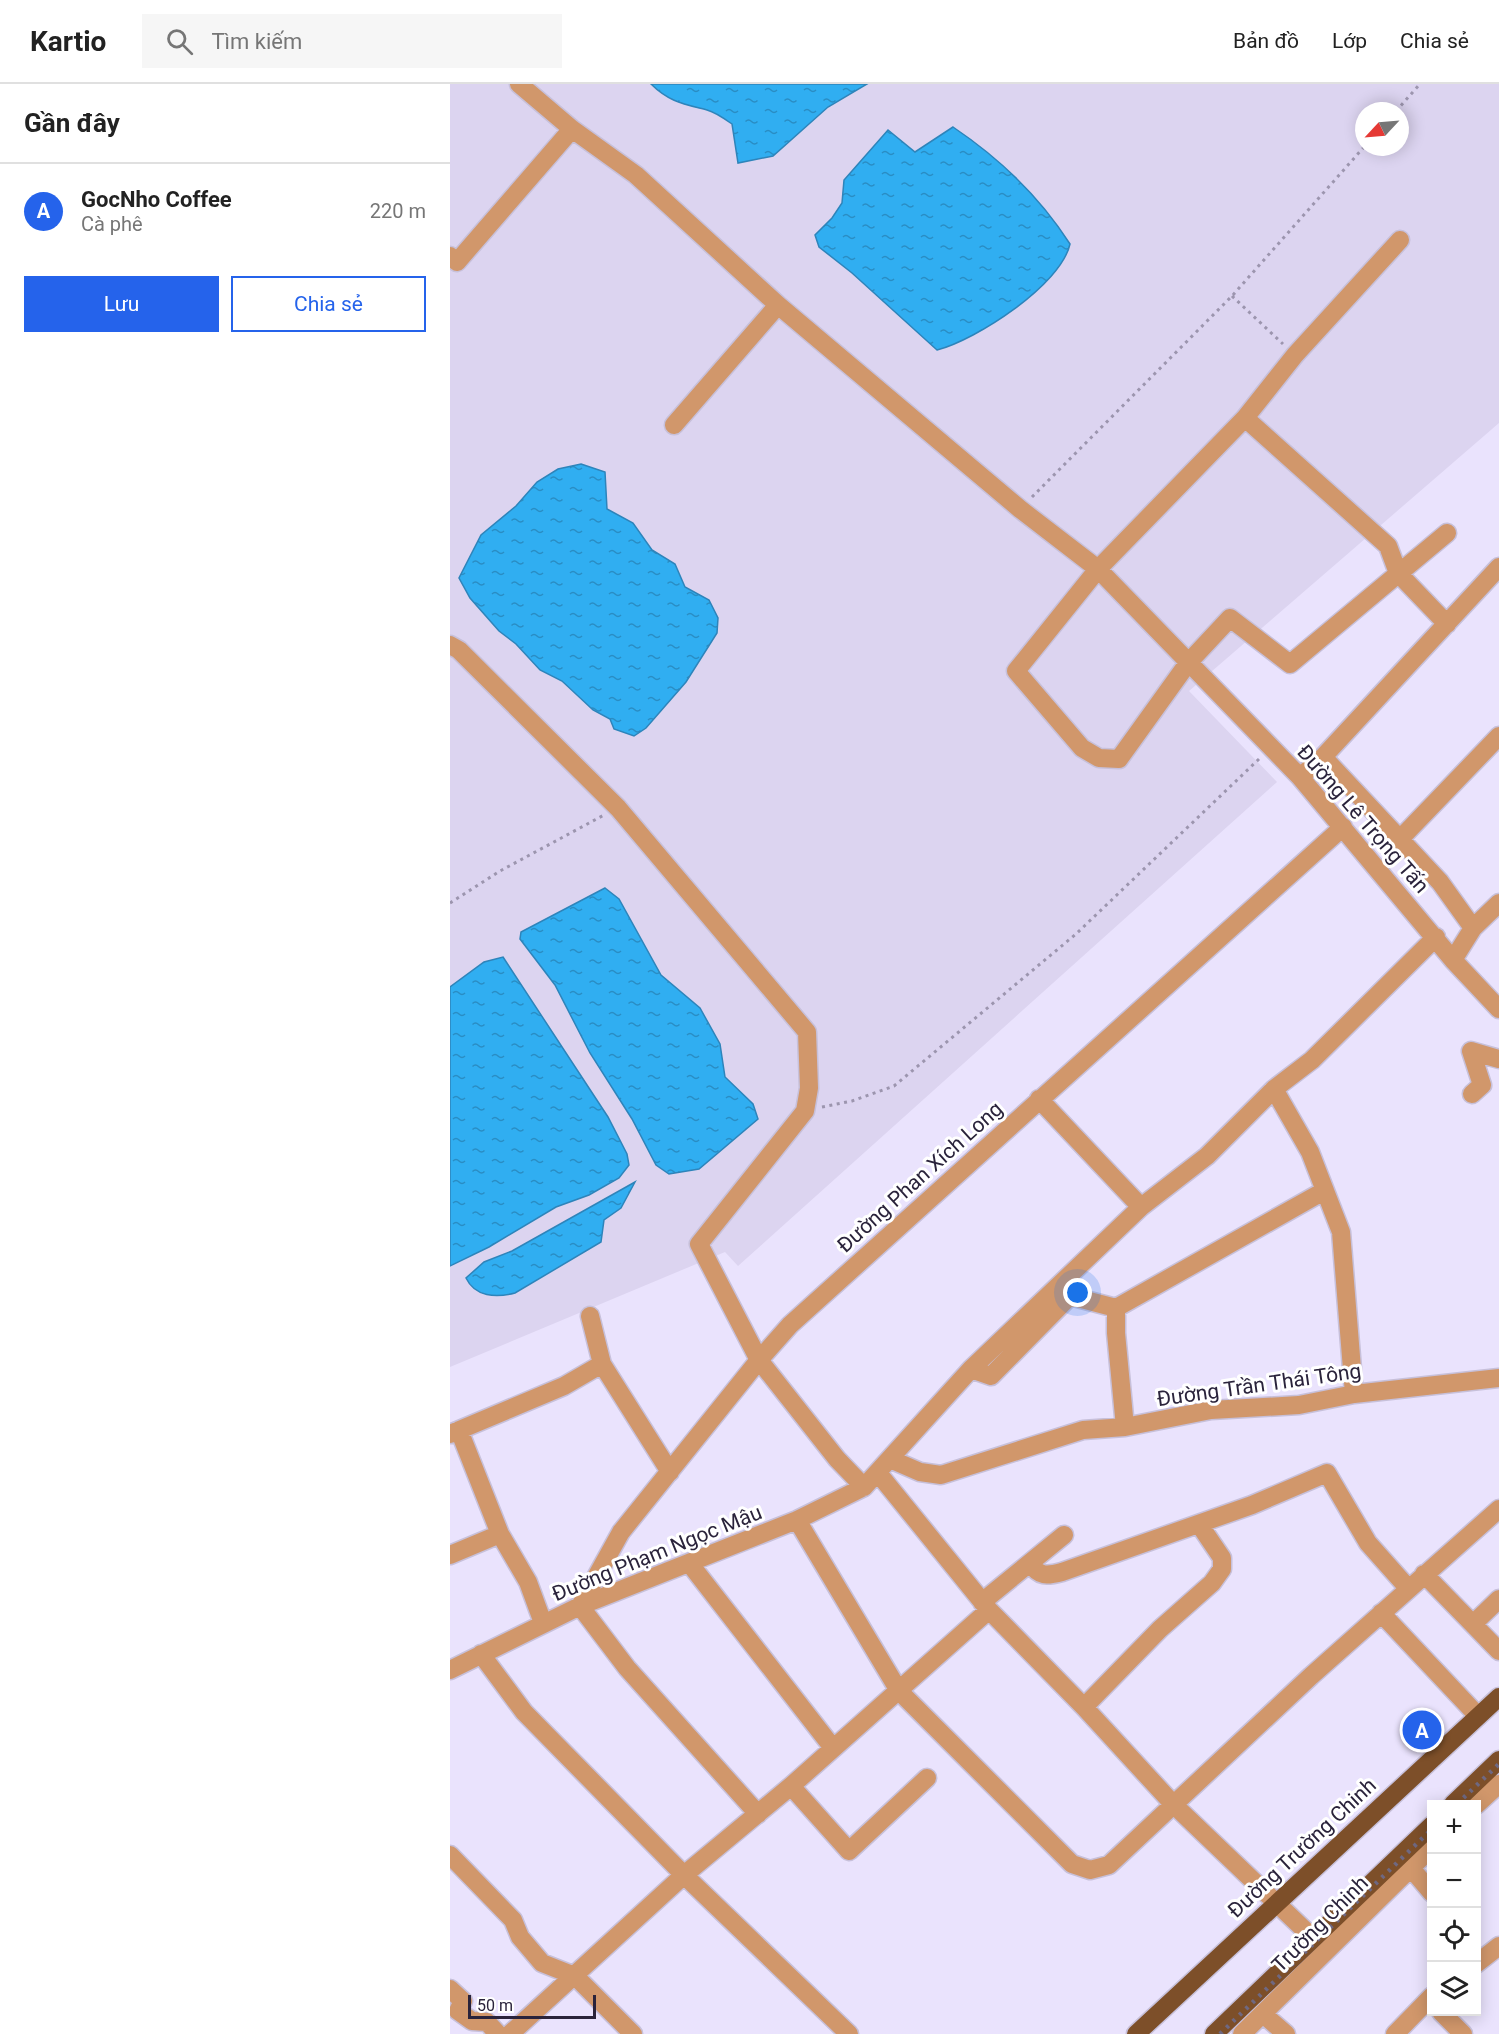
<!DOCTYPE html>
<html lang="vi">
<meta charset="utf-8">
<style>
body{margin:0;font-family:Roboto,sans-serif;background:#f6f6f6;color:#222}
.controls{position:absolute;right:18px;bottom:18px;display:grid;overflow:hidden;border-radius:0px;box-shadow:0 3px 15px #0003}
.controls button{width:54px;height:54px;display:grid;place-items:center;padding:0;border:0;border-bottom:2px solid #e0e0e0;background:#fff;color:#222;font:30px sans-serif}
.compass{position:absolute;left:905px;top:18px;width:54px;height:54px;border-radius:50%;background:#fff;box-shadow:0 3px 15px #0003;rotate:244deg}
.scale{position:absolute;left:18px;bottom:15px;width:128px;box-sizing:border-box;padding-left:6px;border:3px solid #2a233b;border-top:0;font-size:16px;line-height:21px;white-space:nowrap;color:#2a233b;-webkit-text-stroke:4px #fff;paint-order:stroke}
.you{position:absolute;left:628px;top:1209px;width:21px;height:21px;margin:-15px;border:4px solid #fff;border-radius:50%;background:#1a73e8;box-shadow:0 0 0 9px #1a73e833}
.badge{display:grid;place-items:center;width:39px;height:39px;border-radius:50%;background:#2563eb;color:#fff;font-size:20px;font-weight:700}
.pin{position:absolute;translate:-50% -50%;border:3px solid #fff;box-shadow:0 2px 6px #0006}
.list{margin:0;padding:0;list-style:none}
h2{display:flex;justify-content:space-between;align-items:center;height:78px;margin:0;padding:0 24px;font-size:26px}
h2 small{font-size:20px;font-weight:400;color:#767676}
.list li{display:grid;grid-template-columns:39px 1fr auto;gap:18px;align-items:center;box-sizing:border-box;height:96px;padding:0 24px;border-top:2px solid #e0e0e0}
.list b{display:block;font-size:22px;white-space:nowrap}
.list p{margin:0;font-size:20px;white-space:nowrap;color:#767676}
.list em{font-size:20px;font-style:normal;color:#767676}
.actions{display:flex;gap:12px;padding:18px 24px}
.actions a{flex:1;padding:14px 0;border:2px solid #2563eb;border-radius:0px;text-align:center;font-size:21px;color:#2563eb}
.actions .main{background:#2563eb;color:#fff}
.icon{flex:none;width:33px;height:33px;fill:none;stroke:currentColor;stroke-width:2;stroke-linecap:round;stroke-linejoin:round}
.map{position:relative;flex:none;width:1049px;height:1950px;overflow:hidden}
header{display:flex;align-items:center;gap:36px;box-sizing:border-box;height:84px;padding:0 30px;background:#fff;border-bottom:2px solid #e0e0e0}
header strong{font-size:28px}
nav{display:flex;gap:33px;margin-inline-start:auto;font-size:21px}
.search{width:420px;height:54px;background:#f6f6f6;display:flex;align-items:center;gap:15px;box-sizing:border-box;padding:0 21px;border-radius:0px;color:#767676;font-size:22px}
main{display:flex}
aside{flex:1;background:#fff}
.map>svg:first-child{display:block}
</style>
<header>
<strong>Kartio</strong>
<div class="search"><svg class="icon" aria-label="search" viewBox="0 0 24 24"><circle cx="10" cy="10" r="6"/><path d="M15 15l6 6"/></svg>Tìm kiếm</div>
<nav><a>Bản đồ</a><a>Lớp</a><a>Chia sẻ</a></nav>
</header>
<main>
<aside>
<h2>Gần đây<small></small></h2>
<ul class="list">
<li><span class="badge">A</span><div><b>GocNho Coffee</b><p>Cà phê</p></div><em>220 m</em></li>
</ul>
<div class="actions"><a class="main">Lưu</a><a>Chia sẻ</a></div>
</aside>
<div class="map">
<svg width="1049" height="1950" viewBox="0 0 1049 1950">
<defs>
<pattern id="water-ripples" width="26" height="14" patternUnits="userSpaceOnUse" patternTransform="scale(1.5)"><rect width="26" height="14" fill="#30aef1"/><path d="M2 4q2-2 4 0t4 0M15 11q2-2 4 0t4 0" fill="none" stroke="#298dc4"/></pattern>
</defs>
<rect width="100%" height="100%" fill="#eae3fd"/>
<path fill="#dcd4f0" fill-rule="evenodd" d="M0,0h1049v339l-310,268 88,91 -539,484 -13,-14 -275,115zM914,27h36v36h-36z"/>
<path fill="url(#water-ripples)" stroke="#2e84ba" stroke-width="1.5" d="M201,0h216l-39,23 -55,49 -35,7 -6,-39c-7,-5 -17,-12 -25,-14 -23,-6 -38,-8 -56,-26z
M503,43c46,31 87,70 117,117 -9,41 -94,96 -133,106l-85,-77 -33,-26 -4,-12 17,-17 10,-15 2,-23 44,-50 27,22z
M131,380l24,8 2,37 26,14 19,27 23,14 10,23 24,13 9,18 -1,15 -31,49 -40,46 -12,8 -20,-7 -4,-10 -17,-9 -31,-29 -22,-11 -24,-26 -17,-13 -29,-33 -11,-20 22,-43 35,-29 21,-24 21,-13z
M155,804l14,11 42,76 39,33 20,36 5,33 28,27 5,15 -59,50 -30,5 -13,-9 -24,-46 -42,-66 -35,-68 -35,-46 1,-7z
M53,873l105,160 19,37 2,11 -10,13 -30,17 -33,12 -67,40 -39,19v-279l34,-25z
M185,1098l-14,26 -17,12 -3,22 -86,51c-19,5 -40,4 -49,-15l18,-16 28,-11z"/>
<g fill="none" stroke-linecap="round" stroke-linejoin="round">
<g stroke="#c7c0da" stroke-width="21">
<path id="minor" d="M69,0l53,45 64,46 142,130 242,204 78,60 202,208 153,183 46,49
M950,156l-105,115 -50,63 -147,151 -82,102 66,77 17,10 20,1 69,-96 42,-45 60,46 157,-131
M0,172l7,6 115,-133
M795,334l143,128 10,27 49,51
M224,341l104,-120
M0,561l9,5 159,158 189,224 2,56 -4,23 -106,133 60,116 78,99 27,28
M873,673l117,125 33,46
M850,693l23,-20 176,-190
M949,756l100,-104
M1003,876l20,-32 26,-25
M824,1005l36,63 31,80 13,162
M1022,1010l10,-9 -11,-34 28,8
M589,1015l102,108
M666,1224v25l9,94
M152,1280l68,108
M521,1285l20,7 79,-80 46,12 208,-117
M9,1346l41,104 28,48 15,41
M0,1350l114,-48 38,-22 -12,-48
M440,1375l30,13 21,3 142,-45 42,-3 86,-17 88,-5 55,-11 145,-16
M428,1389l111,137 95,97 89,97 140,134
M347,1436l102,171 173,173 18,6 19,-5 202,-189 188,-167
M0,1471l50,-21
M580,1479c9,14 17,13 32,9l190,-67 75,-32 41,70 40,45
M240,1480l143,184
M974,1490l75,77
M532,1518l82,-67
M130,1522l41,-74 138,-172 31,-35 553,-498
M130,1522l47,62 131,146
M931,1529l97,103
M1023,1540l26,-25
M31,1570l43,58 160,163 165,159
M0,1586l130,-64 217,-86 67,-33 107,-118 170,-162 66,-51 67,-67 38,-29 124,-123
M634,1623l76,-78 52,-46 10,-14v-11l-23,-34
M341,1702l58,65 78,-73
M1026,1721l23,-21
M0,1771l63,65 7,17 22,26 33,13 58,58
M960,1783l22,26
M1026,1880l23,-18
M0,1905l13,12 -5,10 14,10 15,1 11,12
M991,1928l22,22
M813,1930l23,20
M60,1950l174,-159 107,-89 198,-176
M792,1950l190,-187
M945,1950l37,-38"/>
</g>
<g stroke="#c7c0da" stroke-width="21">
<path id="highway" d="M1003,1720l46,-44
M686,1950l363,-337
M764,1950l218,-209"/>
</g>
<path stroke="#9c95ae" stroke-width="3" stroke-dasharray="3 4.5" stroke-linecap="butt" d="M946,27l24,-27
M782,212l51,48
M582,413l200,-201 132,-149
M0,819l50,-32 104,-56
M372,1023l30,-6 42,-15 182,-152 183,-175"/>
<use href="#minor" stroke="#d1976b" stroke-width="18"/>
<use href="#highway" stroke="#7d4f29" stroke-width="18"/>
<path stroke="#6f6881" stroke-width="4.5" stroke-dasharray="3 6" stroke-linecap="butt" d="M1007,1720l42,-40
M770,1950l212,-205"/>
</g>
<g text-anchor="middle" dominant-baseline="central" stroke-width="6" stroke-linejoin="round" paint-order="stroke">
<g font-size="21" fill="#2a233b" stroke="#fff">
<text transform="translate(913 735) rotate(49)">Đường Lê Trọng Tấn</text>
<text transform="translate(470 1093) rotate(-42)">Đường Phan Xích Long</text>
<text transform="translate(809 1301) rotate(-8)">Đường Trần Thái Tông</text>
<text transform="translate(207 1469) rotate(-22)">Đường Phạm Ngọc Mậu</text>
<text transform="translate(852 1764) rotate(-43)">Đường Trường Chinh</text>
<text transform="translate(870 1840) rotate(-45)">Trường Chinh</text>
</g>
</g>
</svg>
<div class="controls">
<button>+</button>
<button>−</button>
<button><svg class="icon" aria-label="locate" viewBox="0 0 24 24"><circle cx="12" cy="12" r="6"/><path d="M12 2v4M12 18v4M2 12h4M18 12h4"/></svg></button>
<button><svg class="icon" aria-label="layers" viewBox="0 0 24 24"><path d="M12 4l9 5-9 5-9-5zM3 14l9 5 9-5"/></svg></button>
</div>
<svg class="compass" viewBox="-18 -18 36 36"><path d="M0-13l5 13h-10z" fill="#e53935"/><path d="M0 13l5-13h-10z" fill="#767676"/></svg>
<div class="scale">50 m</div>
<div class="you"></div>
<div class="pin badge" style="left:972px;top:1646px">A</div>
</div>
</main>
